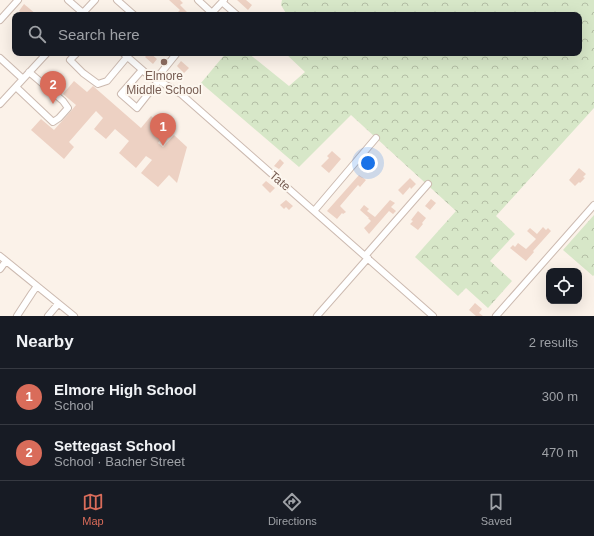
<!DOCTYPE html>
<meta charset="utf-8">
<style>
body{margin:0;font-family:Helvetica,sans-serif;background:#242831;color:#f1f3f6}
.controls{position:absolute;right:12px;bottom:12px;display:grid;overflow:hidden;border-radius:8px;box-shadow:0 4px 16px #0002}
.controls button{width:36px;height:36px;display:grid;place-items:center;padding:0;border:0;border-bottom:1px solid #363941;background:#171b24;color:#f1f3f6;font:20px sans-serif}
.you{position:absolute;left:368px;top:163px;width:14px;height:14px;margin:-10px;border:3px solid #fff;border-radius:50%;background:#1a73e8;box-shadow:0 0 0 6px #1a73e833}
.badge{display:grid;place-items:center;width:26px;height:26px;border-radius:50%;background:#d96c5a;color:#fff;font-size:13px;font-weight:700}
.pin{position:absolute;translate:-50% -33px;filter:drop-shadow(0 1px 2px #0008)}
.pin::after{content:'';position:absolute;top:21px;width:14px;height:12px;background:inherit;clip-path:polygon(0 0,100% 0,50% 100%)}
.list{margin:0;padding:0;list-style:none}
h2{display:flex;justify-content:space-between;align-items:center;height:52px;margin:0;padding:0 16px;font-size:17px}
h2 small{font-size:13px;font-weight:400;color:#9ea1a6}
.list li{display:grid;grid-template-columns:26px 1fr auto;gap:12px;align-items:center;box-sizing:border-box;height:56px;padding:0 16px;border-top:1px solid #363941}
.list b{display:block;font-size:15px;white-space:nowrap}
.list p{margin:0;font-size:13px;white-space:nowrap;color:#9ea1a6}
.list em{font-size:13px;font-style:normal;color:#9ea1a6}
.icon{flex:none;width:22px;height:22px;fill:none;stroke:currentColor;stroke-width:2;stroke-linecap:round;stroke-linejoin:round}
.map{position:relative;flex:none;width:594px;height:316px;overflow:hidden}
.search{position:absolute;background:#171b24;box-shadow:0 4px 16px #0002;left:12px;right:12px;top:12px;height:44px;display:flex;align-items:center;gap:10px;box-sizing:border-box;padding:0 14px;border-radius:8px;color:#9ea1a6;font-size:15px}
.sheet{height:164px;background:#171b24}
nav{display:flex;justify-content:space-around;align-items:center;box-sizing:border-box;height:56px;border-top:1px solid #363941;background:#171b24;font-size:11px;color:#9ea1a6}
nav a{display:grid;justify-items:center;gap:2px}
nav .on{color:#d96c5a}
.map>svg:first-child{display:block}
</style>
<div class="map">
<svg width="594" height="316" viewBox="0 0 594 316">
<defs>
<pattern id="forest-crowns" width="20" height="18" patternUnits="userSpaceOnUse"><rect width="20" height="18" fill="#d7e7c8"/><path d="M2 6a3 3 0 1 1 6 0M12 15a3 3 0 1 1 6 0" fill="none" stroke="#b3bea5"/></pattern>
</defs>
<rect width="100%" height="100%" fill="#fbf2e9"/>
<path fill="url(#forest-crowns)" d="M282,0h312v108l-98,108 19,18 -25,27 22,20 -24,27 -22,-20 -8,8 -43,-39 41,-46 -105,-96 -52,52 -98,-84 25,-30h22l41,33 16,-14 -20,-19h294v-38h-292l-6,-10z
M594,215v60l-1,1 -30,-26z"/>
<path fill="#edd1c3" d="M169,0h11l3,3 -3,2 10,10h-15l5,-5z
M237,0h9l6,5 -4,5z
M24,4l13,11h-13l-5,-4z
M143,53h7l7,6 -4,5 -8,-7 1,-1z
M181,61l8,7 -5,5 -7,-7z
M74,81l13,11 6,-6 48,42 10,-12 17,14 -10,13 5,4 11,-12 13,12 -10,36 -8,-8 -11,12 -17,-14 11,-13 -6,-4 -10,12 -17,-15 10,-12 -14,-12 -9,10 -12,-10 9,-11 -7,-7 -27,31 5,5 -10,12 -33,-29 10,-11 13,11 17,-19 5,-6 -13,-11z
M332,151l9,8 -12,14 -8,-7 8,-8 -2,-2z
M280,159l4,4 -5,6 -5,-3z
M579,168l7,6 -3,3 2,1 -5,5 -1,-1 -4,4 -6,-6z
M359,175l7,5 -6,7 -2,-2 -18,21 6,6 -3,2 -1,-1 -5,6 -10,-8z
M410,178l6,6 -5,5 -1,-2 -7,8 -5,-5z
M266,181l9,7 -5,5 -8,-8z
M431,199l5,4 -6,7 -5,-4z
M286,200l7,6 -4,4 -3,-3 -2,2 -4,-4z
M390,200l5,3 -4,4 5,4 -3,3 -4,-3 -20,23 -5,-6 7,-7 -3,-3h1l-9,-8 4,-5 5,4 -2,2 8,6z
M418,211l8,7 -4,5 1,1 -5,6 -8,-6 3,-3 -2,-1z
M543,227l3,3 2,-2 3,3 -18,20 1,1 -8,9 -16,-13 3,-3 2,2 3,-4 8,6 10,-10 -9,-8 3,-3 7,6z
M475,303l7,6 -3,4 4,3h-7l-7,-6z"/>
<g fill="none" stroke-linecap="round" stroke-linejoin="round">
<g stroke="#ccbab0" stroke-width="8">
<path id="minor" d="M68,0l15,13 1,2
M117,0l17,15
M198,0l14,13
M222,2l15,13
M81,15l14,-15
M210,15l14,-15
M0,20l18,-20
M77,53l-7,7 13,13 15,11 9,-3 20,-24
M123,53l24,21 9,5 25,15 252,222
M0,58l23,21
M142,70l-21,24 16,14 22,-28
M156,79l21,-26
M16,87l37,35 6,-4 9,-10 -5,-7 -34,-29
M0,104l47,-51
M314,211l62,-73
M0,256l74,60
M365,256l63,-72
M0,269l6,-8
M17,316l15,-23 5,-7
M48,316l10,-12
M317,316l51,-58
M496,316l98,-111"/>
</g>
<use href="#minor" stroke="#fff" stroke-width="6"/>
</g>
<circle fill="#8d6e63" stroke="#fdf7ef" stroke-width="1.5" cx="164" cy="62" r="4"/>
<g text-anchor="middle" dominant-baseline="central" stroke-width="4" stroke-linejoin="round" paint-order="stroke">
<g font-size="12" fill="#785e54" stroke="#fdf7ef">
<text x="164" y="76">Elmore<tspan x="164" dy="14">Middle School</tspan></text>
</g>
<g font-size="12" fill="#73594f" stroke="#fdf7ef">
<text transform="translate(280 181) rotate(41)">Tate</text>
</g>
</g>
</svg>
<div class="controls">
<button><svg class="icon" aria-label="locate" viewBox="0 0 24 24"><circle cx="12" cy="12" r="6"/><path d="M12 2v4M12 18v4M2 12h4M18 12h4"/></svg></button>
</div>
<div class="you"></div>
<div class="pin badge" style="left:163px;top:146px">1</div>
<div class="pin badge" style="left:53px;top:104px">2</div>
<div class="search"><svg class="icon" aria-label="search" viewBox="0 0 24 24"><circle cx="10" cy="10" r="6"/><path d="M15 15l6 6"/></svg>Search here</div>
</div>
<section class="sheet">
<h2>Nearby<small>2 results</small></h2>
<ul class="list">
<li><span class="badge">1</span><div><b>Elmore High School</b><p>School</p></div><em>300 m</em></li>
<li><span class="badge">2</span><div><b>Settegast School</b><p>School · Bacher Street</p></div><em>470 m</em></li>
</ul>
</section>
<nav>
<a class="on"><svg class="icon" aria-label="map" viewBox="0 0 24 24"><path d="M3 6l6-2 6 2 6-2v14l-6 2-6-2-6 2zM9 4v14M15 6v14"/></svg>Map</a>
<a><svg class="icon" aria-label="directions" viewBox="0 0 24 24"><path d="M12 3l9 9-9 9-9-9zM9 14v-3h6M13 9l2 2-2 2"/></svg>Directions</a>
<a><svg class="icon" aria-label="saved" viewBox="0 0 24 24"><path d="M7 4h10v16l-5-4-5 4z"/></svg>Saved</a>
</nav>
